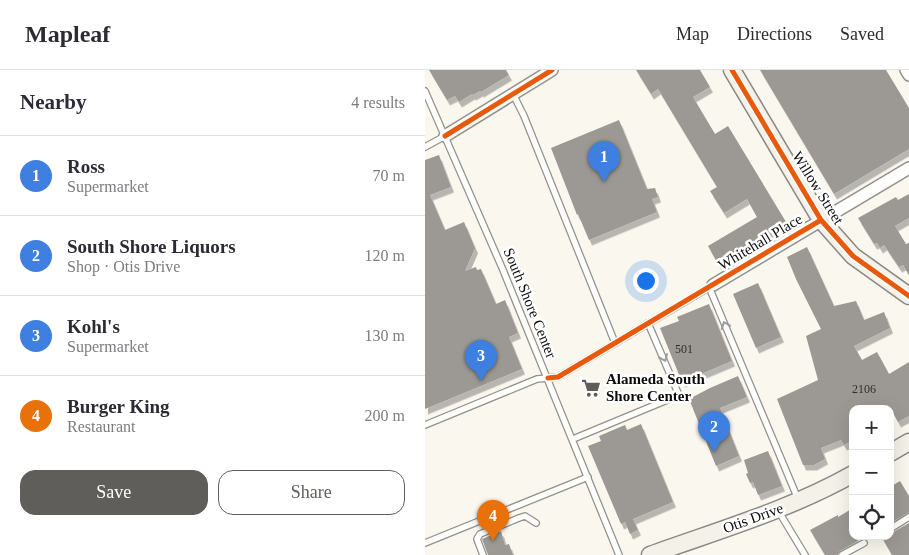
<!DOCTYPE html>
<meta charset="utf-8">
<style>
body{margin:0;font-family:Georgia,serif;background:#f7f7f7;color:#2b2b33}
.controls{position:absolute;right:15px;bottom:15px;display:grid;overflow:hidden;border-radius:10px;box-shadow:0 5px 20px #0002}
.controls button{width:45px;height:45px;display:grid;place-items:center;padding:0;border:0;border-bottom:1px solid #e1e1e2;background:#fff;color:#2b2b33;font:25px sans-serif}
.you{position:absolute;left:220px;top:210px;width:18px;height:18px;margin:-12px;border:4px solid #fff;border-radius:50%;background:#1a73e8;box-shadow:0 0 0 8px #1a73e833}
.badge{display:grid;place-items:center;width:32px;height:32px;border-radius:50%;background:#5f5e5a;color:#fff;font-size:16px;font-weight:700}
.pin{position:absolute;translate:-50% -41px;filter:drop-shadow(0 1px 2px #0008)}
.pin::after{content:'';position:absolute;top:26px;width:18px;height:15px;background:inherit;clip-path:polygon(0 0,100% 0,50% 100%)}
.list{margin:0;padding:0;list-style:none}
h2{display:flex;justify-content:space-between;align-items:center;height:65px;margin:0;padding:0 20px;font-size:21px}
h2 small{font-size:16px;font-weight:400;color:#7c7c81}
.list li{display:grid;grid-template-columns:32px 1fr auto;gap:15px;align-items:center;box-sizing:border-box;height:80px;padding:0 20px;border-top:1px solid #e1e1e2}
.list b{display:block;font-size:19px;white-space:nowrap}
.list p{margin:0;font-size:16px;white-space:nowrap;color:#7c7c81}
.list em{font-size:16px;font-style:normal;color:#7c7c81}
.actions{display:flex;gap:10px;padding:15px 20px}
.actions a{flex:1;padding:11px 0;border:1px solid #5f5e5a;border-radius:15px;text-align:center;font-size:18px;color:#5f5e5a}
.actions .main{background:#5f5e5a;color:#fff}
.icon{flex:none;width:28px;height:28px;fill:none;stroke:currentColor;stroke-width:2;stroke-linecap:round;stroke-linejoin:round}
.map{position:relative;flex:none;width:484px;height:485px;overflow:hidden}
header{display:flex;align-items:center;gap:30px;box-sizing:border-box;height:70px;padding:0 25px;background:#fff;border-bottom:1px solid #e1e1e2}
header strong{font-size:24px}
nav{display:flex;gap:28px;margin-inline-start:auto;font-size:18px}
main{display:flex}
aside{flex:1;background:#fff}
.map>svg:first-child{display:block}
</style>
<header>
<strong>Mapleaf</strong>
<nav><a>Map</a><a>Directions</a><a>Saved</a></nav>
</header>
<main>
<aside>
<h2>Nearby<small>4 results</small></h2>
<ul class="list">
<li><span class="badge" style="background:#3f7fe0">1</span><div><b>Ross</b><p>Supermarket</p></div><em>70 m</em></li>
<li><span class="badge" style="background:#3f7fe0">2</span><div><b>South Shore Liquors</b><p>Shop · Otis Drive</p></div><em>120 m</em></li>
<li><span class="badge" style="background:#3f7fe0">3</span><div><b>Kohl's</b><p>Supermarket</p></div><em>130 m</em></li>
<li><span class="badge" style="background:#e8710a">4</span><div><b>Burger King</b><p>Restaurant</p></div><em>200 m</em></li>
</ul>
<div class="actions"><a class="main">Save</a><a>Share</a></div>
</aside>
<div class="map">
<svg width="484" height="485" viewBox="0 0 484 485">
<defs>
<filter id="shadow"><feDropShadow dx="3" dy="5.5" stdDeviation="0" flood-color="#0004"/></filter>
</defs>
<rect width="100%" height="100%" fill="#faf7ee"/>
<path fill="#9c9994" filter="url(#shadow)" d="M4,0h77l3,5 -28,17 -1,-1 -7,4 -1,-1 -13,8 -4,-6 -8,4z
M211,0h64l10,17 -17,10 22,37 13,-8 58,96 -68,42 -10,-18 49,-29 -10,-18 -23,14 -14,-22 7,-4 -59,-98 -7,5z
M335,0h126l23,38v41l-75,45z
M194,50l28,69 8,-1 3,9 -6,2 5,13 -68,28 -11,-26 -1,1 -26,-67z
M14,85l12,32 -21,8 15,35 19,-8 11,26 -10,23 11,-4 1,3 4,-1 15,35 9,-4 13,33 -9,4 13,32 -97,40v-249z
M484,124v24l-14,8 11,18 3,-1v32l-6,-10 -4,2 -15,-22 -4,3 -3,-5 -3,1 -16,-26 38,-21 2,3z
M382,177l27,59 22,-5 8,19 20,-8 6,16 -36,18 8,14 15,-8 12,22 20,-12v54l-11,6 -7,-13h-38v31l-9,5 -3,-5 -20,8 4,11 -11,6h-11l-26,-66 41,-19 -12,-44 15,-7 -25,-50 -9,-22z
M333,213l23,54 -25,11 -23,-54z
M284,234l23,57 -50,21 -22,-54 19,-7 -2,-4z
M313,306l9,21 -27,11 19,48 -23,10 -27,-67 21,-11z
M216,354l32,78 -40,17 5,11 -8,4 -5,-12 -4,2 -33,-78 13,-5 -2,-5 26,-11 2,5z
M343,381l14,35 -24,9 -5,-13 -3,1 -4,-9 2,-1 -4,-13z
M475,411l9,15v16l-19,11v-36z
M428,438v28h6l2,3 -21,12 -3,4h-12l-15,-25 28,-15v2z
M484,453v32h-17l-11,-19h9v-2z
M76,461l4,14 4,-1 4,11h-25l-6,-16z"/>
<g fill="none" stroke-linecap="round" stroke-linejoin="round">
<g stroke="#93918d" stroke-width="8">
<path id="lane" d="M0,21l78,179 116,285
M88,24l11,22 91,227
M0,77l20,-11
M284,217l89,212
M0,355l112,-46 21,-2 155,-92
M148,369l99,-41 6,-5 -30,-70
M354,442l26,43
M465,459l19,-12
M0,473l163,-66
M58,485l-6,-16 3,-5 39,-16 6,-2 11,7
M417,485l22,-12"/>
</g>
<g stroke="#93918d" stroke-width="14">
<path id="street" d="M481,0l3,5
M20,66l107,-66
M288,215l196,-117"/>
</g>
<g stroke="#898884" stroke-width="19">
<path id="secondary" d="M307,0l89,150 32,36 56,40
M465,383l19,-11
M225,485c69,-25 139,-45 203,-81"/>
</g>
<use href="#lane" stroke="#fefefc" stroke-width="5.5"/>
<use href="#street" stroke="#fefefc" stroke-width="11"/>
<use href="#secondary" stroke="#f4f2e8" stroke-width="16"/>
<g stroke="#fff" stroke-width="8">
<path id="cycleway" d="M307,0l89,150 32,36 56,40
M20,66l107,-66
M123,308l10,-1 263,-157"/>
</g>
<use href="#cycleway" stroke="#e8590c" stroke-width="5"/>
</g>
<defs><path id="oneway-chevron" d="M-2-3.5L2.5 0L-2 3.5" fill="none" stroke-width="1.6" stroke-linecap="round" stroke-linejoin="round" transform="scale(1.25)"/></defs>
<g stroke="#9d9d9c">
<use href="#oneway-chevron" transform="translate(300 255) rotate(-112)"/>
<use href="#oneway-chevron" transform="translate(239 288) rotate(67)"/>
</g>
<defs>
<g id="supermarket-bare" transform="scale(1.5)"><path d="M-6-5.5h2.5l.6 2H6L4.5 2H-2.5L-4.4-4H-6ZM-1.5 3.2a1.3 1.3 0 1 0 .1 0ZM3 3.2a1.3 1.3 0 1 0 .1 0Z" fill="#5f5e5a" stroke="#fff" stroke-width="2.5" paint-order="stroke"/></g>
</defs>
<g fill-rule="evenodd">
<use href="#supermarket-bare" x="166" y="318"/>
</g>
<g text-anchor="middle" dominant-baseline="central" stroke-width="5" stroke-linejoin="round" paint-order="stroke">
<g font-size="12" fill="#2f2e2d">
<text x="259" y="279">501</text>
<text x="439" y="319">2106</text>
</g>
<g font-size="15" fill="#0b0b0b" stroke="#fff">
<text transform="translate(393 118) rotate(58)">Willow Street</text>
<text transform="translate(335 172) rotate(-31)">Whitehall Place</text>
<text transform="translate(105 233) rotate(68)">South Shore Center</text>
<text transform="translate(328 448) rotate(-20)">Otis Drive</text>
</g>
<g font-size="15" font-weight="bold" fill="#0b0b0b" stroke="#fff" text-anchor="start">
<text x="181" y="309">Alameda South<tspan x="181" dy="17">Shore Center</tspan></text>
</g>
</g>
</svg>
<div class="controls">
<button>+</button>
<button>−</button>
<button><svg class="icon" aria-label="locate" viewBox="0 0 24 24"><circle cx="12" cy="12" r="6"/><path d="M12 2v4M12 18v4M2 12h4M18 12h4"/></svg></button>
</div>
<div class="you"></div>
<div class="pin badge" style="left:179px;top:112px;background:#3f7fe0">1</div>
<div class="pin badge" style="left:289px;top:382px;background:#3f7fe0">2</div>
<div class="pin badge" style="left:56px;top:311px;background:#3f7fe0">3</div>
<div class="pin badge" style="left:68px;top:471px;background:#e8710a">4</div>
</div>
</main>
